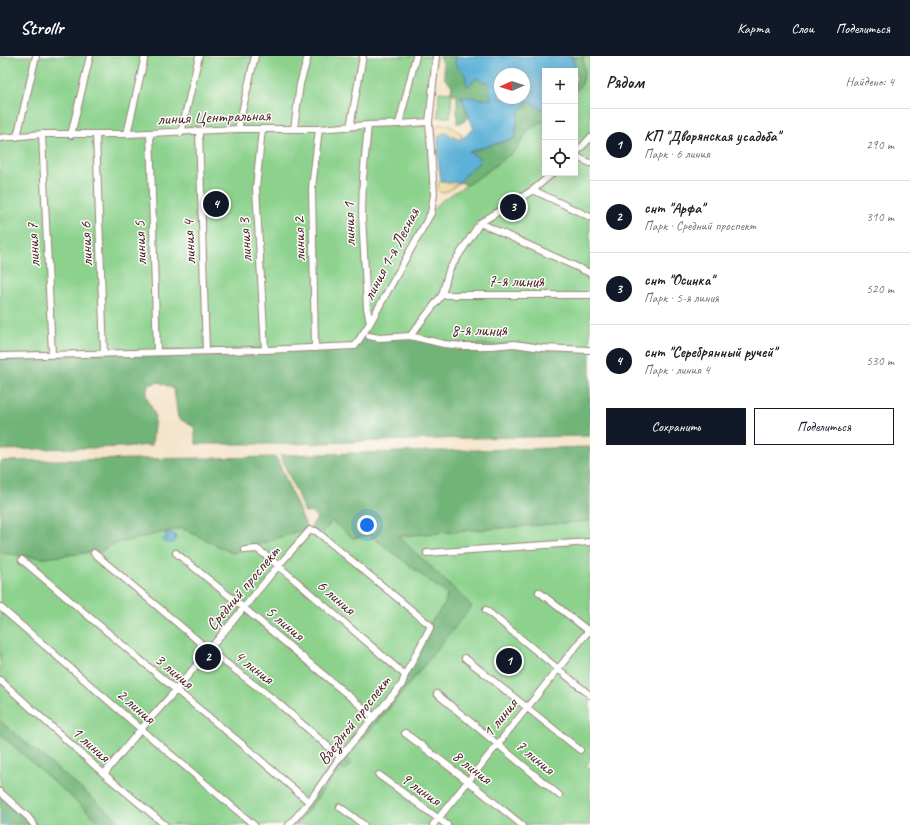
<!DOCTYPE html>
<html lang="ru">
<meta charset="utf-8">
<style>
body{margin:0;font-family:Caveat,sans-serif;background:#f6f6f6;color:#222}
.controls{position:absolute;right:12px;top:12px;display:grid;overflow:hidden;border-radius:0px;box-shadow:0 2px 10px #0003}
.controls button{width:36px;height:36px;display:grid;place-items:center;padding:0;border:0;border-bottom:1px solid #e0e0e0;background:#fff;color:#222;font:20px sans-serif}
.compass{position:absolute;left:494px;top:12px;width:36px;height:36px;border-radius:50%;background:#fff;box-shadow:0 2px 10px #0003;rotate:267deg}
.you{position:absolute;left:367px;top:469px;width:14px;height:14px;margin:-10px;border:3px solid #fff;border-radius:50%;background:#1a73e8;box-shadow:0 0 0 6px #1a73e833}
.badge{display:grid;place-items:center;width:26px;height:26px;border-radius:50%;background:#111827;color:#fff;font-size:13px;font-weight:700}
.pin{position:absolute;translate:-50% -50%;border:2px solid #fff;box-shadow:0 1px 4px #0006}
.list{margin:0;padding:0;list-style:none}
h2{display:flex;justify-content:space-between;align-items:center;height:52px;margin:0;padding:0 16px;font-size:17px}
h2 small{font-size:13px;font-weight:400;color:#767676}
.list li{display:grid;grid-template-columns:26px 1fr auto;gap:12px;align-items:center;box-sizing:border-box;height:72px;padding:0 16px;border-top:1px solid #e0e0e0}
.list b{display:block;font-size:15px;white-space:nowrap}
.list p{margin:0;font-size:13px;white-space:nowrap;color:#767676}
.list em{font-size:13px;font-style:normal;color:#767676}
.actions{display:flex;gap:8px;padding:12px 16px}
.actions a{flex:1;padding:9px 0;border:1px solid #111827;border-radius:0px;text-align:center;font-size:14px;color:#111827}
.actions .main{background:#111827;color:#fff}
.icon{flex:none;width:22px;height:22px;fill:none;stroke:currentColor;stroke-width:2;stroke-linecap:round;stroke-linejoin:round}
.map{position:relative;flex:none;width:590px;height:769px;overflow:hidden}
header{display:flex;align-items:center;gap:24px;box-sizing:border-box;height:56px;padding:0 20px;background:#111827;color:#fff}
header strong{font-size:19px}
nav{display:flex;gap:22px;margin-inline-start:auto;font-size:14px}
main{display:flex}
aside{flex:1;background:#fff}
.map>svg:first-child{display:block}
</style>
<header>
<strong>Strollr</strong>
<nav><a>Карта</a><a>Слои</a><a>Поделиться</a></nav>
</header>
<main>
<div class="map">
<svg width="590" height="769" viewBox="0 0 590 769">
<rect width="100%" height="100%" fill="#fdfcf7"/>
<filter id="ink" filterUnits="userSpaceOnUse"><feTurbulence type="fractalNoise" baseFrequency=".025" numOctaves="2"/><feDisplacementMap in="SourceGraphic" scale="8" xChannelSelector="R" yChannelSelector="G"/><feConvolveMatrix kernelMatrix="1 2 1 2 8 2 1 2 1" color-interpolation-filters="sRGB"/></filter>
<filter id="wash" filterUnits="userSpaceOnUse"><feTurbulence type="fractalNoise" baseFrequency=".012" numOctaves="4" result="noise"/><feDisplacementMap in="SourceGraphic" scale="16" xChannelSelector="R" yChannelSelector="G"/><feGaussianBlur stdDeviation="0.9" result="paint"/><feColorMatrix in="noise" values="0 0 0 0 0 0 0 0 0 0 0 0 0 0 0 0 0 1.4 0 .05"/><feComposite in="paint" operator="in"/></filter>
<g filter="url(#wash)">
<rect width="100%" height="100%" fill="#f4e4cb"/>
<path fill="#8cd28d" stroke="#6b785c" d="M0,0h436l-7,66 5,72 -3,18 10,-11 44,-28 32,-24 11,-19 17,-10v53h30v-81l7,-8 2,-12 -1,-16h7v293l-116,-3 -95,-8 -16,-4 -8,12 -355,10z
M439,36l13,1 -2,24h-12z
M332,465l21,17 17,-3 77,59 -2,10 -14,18 -30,63 -112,140h-165l-124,-104v-168l44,5 47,-6h8l14,-8 69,-16 50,25 75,-25 2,1z
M590,465v239l-4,6 4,3v56h-294l44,-57 12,-6 -6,-5 37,-41 89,-110 -74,-70z
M0,678l103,91h-69l-34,-33z"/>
<path fill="#71b478" stroke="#5e6a52" d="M439,0h18l-2,8 10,10 25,9 1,18 -30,-5 8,21 -7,6h-5v-27l-6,-4 1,-7 -7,-6 -2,-16z
M572,0h11l1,16 -2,12 -7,8v-11l2,-1z
M528,44l13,9h4v11l-17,10 -11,19 -32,24 -18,12 -7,-3 10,-13 -3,-16 48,-15 3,-24z
M363,278l16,4 31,-2 34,8h70l76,5v87l-122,2 -178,6h-94l-2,-17 -16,-9 -4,-29 -15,-7 -11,3 -2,11 9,19 -3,30c-50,4 -101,3 -152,5v-94l355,-10z
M590,391v74l-192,15 74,70 -89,110 -37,40 6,6 -7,9 -5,-3 -44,57h-7l55,-73 57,-67 30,-63 14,-18 2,-10 -77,-59 -17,3 -21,-17 -11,14 -12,-6 8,-11 -4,-5 -8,-1 -25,-57z
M276,401l31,71 -75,25 -50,-25 -69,16 -14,8h-8l-47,6 -44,-5v-92z
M0,665l124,104h-21l-103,-91z
M0,736l34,33h-34z"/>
<path fill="#eeda9e" stroke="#9c7c64" d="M440,68l10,2 12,8 -2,7 -14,-8 -5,2 -3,4 -3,-6v-4z
M441,125l7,2 12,-1 -12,9 -7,2 -4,-4 2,-7z"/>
<path fill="#5bb1d7" stroke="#526881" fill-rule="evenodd" d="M457,0h115l3,15h-30v38h-4l-13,-9 -10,14 -3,24 -47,14 12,6 -1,6 -9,5 -10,13 -12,1 -7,-2 -3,-24v-18l3,-5 5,-1 14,7 14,-11 -13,-33 30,4 -2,-17 -12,-5 -10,8 -2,-12 -10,-10zM500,18h24v24h-24z
M165,477h6l4,2 1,3 -2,5 -1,1 -4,-2 -4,1 -2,-2v-2l4,-1z"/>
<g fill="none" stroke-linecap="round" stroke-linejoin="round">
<path stroke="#5bb1d7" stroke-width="1.5" d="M0,758l5,5v6"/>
</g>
</g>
<g filter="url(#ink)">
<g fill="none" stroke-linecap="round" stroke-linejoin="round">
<g stroke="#9f827b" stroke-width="8">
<path id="minor" d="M399,68l17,-68
M368,69l-5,53 -1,37 5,93 3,15
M350,71l13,-71
M238,73l17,-73
M262,73l-6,59 9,162
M294,73l6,-45 8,-28
M199,75l7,220
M150,77l7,219
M181,77l18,-77
M42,78l10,221
M96,78l8,220
M127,78l18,-78
M71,79l19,-79
M17,81l19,-81
M0,82l42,-4h85l111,-5h81l49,-4 31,-1 30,-2
M575,98l15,-16
M575,100l15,7
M533,134l57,27
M480,167l110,50
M442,239h148
M369,280l10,2 31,-2 34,8 19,2h29l22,-2 28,4 48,2
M410,280l32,-41 7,-25 31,-47 53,-33 20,-17
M315,292l-3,-160 7,-59
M0,300l265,-6 90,-4 15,-23 61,-110 3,-19 -5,-72 7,-66
M245,494l12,-1 10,7 138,119
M94,497l115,97 68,52 63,55
M176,497l68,55 130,109
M427,497l163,-11
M22,504l154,130 66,54 67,58
M539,536l51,40
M0,551l141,122 113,96
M486,554l104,85
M465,602l115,92
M0,624l104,94 61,51
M437,638l122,101
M405,677l63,48 54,44
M104,718l37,-45 35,-39 102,-124 32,-36 6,1 115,95 -26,49 -3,9 -62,73 -31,45 -20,23
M379,719l68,50
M0,736l28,25 6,8
M340,751l24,18
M433,769l157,-196"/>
</g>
<use href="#minor" stroke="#fff" stroke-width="6"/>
</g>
</g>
<g text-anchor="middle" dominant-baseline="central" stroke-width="3" stroke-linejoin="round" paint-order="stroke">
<g font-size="17" fill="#4a1f2b" stroke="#fdfcf7">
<text transform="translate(214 61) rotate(-2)">линия Центральная</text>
<text transform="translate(349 168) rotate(-91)">линия 1</text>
<text transform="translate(299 183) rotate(-91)">линия 2</text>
<text transform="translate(245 184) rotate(-93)">линия 3</text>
<text transform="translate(189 186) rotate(-92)">линия 4</text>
<text transform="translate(140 187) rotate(-92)">линия 5</text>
<text transform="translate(86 188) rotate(-92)">линия 6</text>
<text transform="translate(33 189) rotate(-93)">линия 7</text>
<text transform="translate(391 198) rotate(-62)">линия 1-я Лесная</text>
<text x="516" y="225">7-я линия</text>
<text x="479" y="274">8-я линия</text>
<text transform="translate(243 532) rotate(-50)">Средний проспект</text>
<text transform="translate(336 541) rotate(41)">6 линия</text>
<text transform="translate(285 567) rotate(40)">5 линия</text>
<text transform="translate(254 611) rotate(38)">4 линия</text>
<text transform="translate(174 615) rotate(40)">3 линия</text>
<text transform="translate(136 650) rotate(41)">2 линия</text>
<text transform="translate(500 662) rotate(-51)">1 линия</text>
<text transform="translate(354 664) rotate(-52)">Въездной проспект</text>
<text transform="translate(91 688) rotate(42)">1 линия</text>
<text transform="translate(535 701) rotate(40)">7 линия</text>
<text transform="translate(472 711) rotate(38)">8 линия</text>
<text transform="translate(421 733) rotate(36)">9 линия</text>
</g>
</g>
</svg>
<div class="controls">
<button>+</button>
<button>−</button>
<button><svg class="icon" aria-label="locate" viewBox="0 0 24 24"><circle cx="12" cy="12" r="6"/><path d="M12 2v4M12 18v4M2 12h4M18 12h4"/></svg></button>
</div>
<svg class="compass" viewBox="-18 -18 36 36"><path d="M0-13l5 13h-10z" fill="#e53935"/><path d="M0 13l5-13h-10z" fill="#767676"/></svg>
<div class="you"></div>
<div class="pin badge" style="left:509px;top:605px">1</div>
<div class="pin badge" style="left:208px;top:601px">2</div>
<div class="pin badge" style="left:513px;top:151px">3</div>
<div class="pin badge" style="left:216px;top:148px">4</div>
</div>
<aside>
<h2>Рядом<small>Найдено: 4</small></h2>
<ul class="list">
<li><span class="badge">1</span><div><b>КП &quot;Дворянская усадьба&quot;</b><p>Парк · 6 линия</p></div><em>290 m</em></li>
<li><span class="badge">2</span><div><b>снт &quot;Арфа&quot;</b><p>Парк · Средний проспект</p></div><em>310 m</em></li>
<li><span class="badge">3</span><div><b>снт &quot;Осинка&quot;</b><p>Парк · 5-я линия</p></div><em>520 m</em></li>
<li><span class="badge">4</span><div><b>снт &quot;Серебрянный ручей&quot;</b><p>Парк · линия 4</p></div><em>530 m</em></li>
</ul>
<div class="actions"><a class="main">Сохранить</a><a>Поделиться</a></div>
</aside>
</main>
